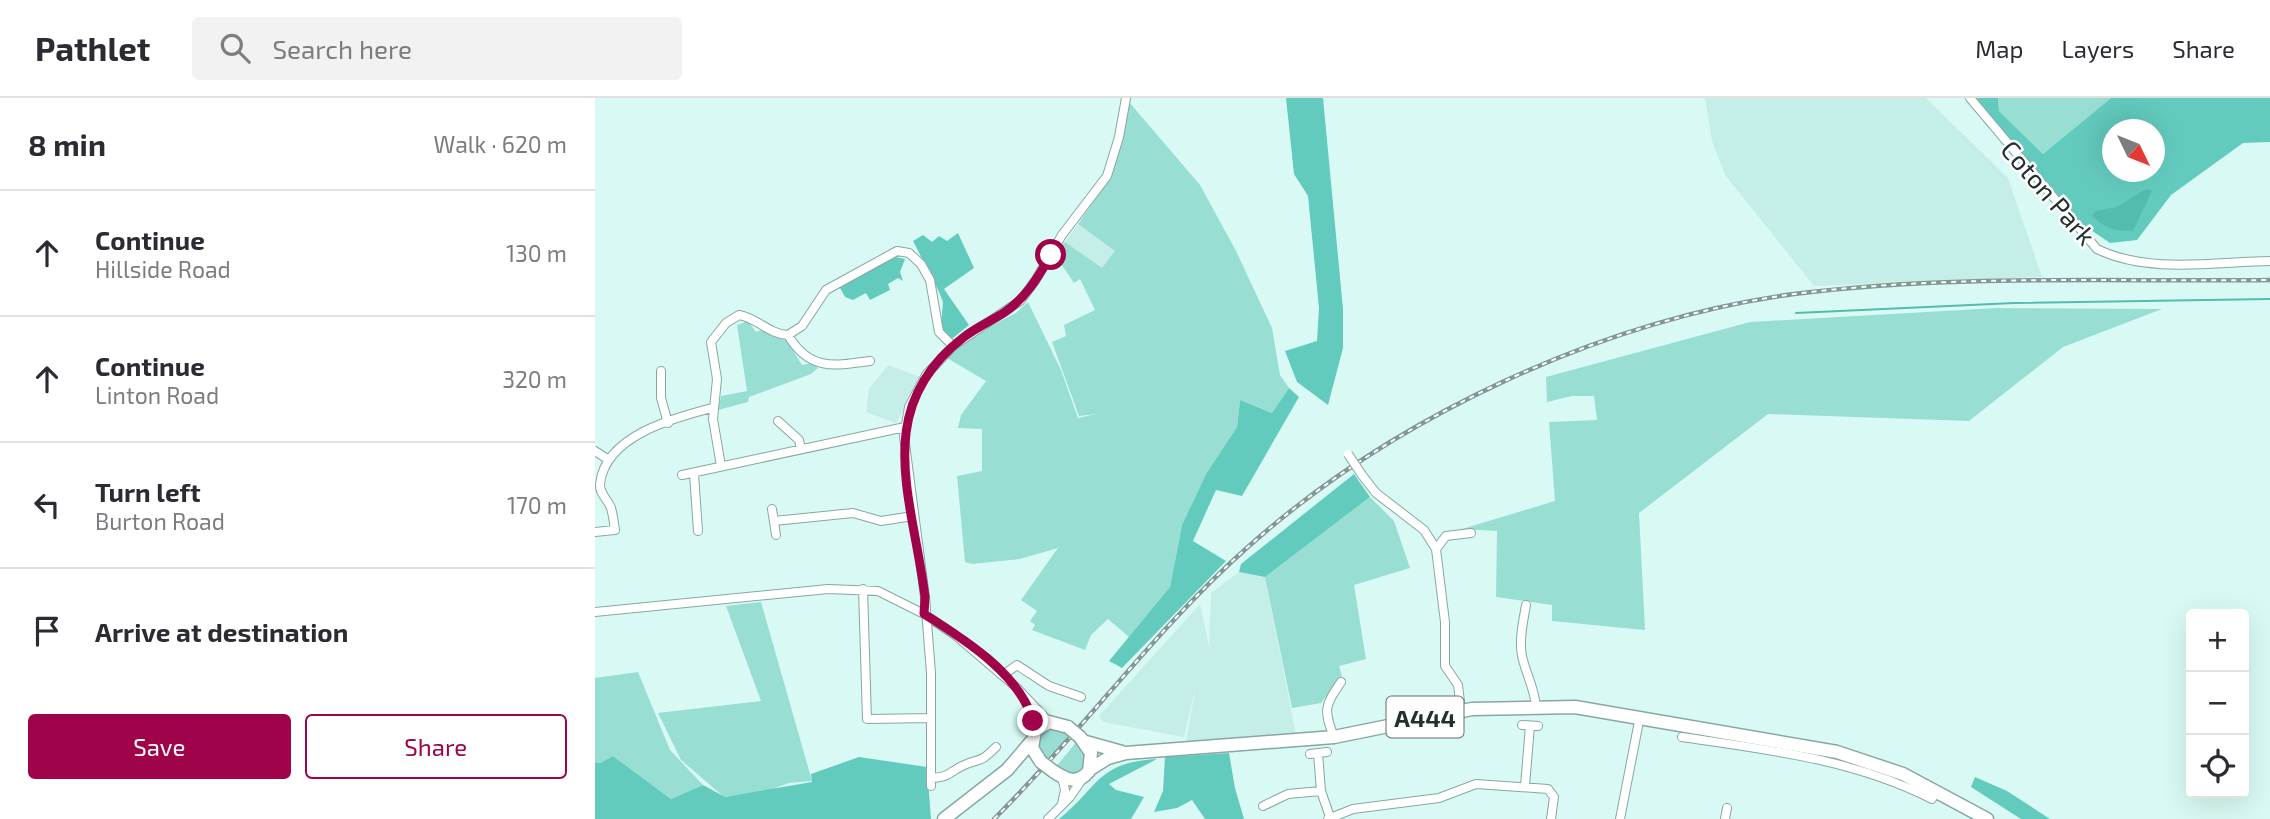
<!DOCTYPE html>
<meta charset="utf-8">
<style>
body{margin:0;font-family:"Exo 2",sans-serif;background:#f2f2f3;color:#2b2b33}
.controls{position:absolute;right:21px;bottom:21px;display:grid;overflow:hidden;border-radius:7px;box-shadow:0 7px 28px #0002}
.controls button{width:63px;height:63px;display:grid;place-items:center;padding:0;border:0;border-bottom:2px solid #e1e1e2;background:#fff;color:#2b2b33;font:35px sans-serif}
.compass{position:absolute;left:1507px;top:21px;width:63px;height:63px;border-radius:50%;background:#fff;box-shadow:0 7px 28px #0002;rotate:133deg}
.stop{position:absolute;width:21px;height:21px;margin:-16px;border:5px solid #9f044a;border-radius:50%;background:#fff}
.stop.end{background:#9f044a;border-color:#fff;box-shadow:0 2px 7px #0008}
.list{margin:0;padding:0;list-style:none}
h2{display:flex;justify-content:space-between;align-items:center;height:91px;margin:0;padding:0 28px;font-size:30px}
h2 small{font-size:23px;font-weight:400;color:#7c7c81}
.list li{display:grid;grid-template-columns:46px 1fr auto;gap:21px;align-items:center;box-sizing:border-box;height:126px;padding:0 28px;border-top:2px solid #e1e1e2}
.list b{display:block;font-size:26px;white-space:nowrap}
.list p{margin:0;font-size:23px;white-space:nowrap;color:#7c7c81}
.list em{font-size:23px;font-style:normal;color:#7c7c81}
.actions{display:flex;gap:14px;padding:21px 28px}
.actions a{flex:1;padding:16px 0;border:2px solid #9f044a;border-radius:7px;text-align:center;font-size:24px;color:#9f044a}
.actions .main{background:#9f044a;color:#fff}
.icon{flex:none;width:38px;height:38px;fill:none;stroke:currentColor;stroke-width:2;stroke-linecap:round;stroke-linejoin:round}
.map{position:relative;flex:none;width:1675px;height:721px;overflow:hidden}
header{display:flex;align-items:center;gap:42px;box-sizing:border-box;height:98px;padding:0 35px;background:#fff;border-bottom:2px solid #e1e1e2}
header strong{font-size:33px}
nav{display:flex;gap:38px;margin-inline-start:auto;font-size:24px}
.search{width:490px;height:63px;background:#f2f2f3;display:flex;align-items:center;gap:18px;box-sizing:border-box;padding:0 24px;border-radius:7px;color:#7c7c81;font-size:26px}
main{display:flex}
aside{flex:1;background:#fff}
.map>svg:first-child{display:block}
</style>
<header>
<strong>Pathlet</strong>
<div class="search"><svg class="icon" aria-label="search" viewBox="0 0 24 24"><circle cx="10" cy="10" r="6"/><path d="M15 15l6 6"/></svg>Search here</div>
<nav><a>Map</a><a>Layers</a><a>Share</a></nav>
</header>
<main>
<aside>
<h2>8 min<small>Walk · 620 m</small></h2>
<ul class="list">
<li><svg class="icon" aria-label="ahead" viewBox="0 0 24 24"><path d="M12 20V5M6 11l6-6 6 6"/></svg><div><b>Continue</b><p>Hillside Road</p></div><em>130 m</em></li>
<li><svg class="icon" aria-label="ahead" viewBox="0 0 24 24"><path d="M12 20V5M6 11l6-6 6 6"/></svg><div><b>Continue</b><p>Linton Road</p></div><em>320 m</em></li>
<li><svg class="icon" aria-label="left" viewBox="0 0 24 24"><path d="M17 20v-9H6M10 6l-5 5 5 5"/></svg><div><b>Turn left</b><p>Burton Road</p></div><em>170 m</em></li>
<li><svg class="icon" aria-label="arrive" viewBox="0 0 24 24"><path d="M6 21V4h12l-3 4 3 4H6"/></svg><div><b>Arrive at destination</b></div></li>
</ul>
<div class="actions"><a class="main">Save</a><a>Share</a></div>
</aside>
<div class="map">
<svg width="1675" height="721" viewBox="0 0 1675 721">
<rect width="100%" height="100%" fill="#d9faf4"/>
<path fill="#c4eee7" d="M1110,0h221l82,80 34,99 -228,9 -89,-111 -13,-34z
M483,126l37,27 -13,18 -37,-27z
M293,267l35,13 -27,45 -30,-11 3,-23z
M644,474l26,5 31,158 -110,7 10,-56 -12,51 -81,-15 -4,-6 101,-112 9,43 2,-54z"/>
<path fill="#98ded3" d="M1403,0h113l-68,56 -44,-43z
M534,4l71,83 36,66 36,77 8,47 9,13 -17,25 -32,-13 -3,27 -31,47 -24,51 -12,62 -41,50 -21,-18 -17,16 -6,15 -53,-20 3,-5 -5,-4 7,-10 -16,-11 37,-52 -38,11 -48,5 -7,-2 -8,-86 25,-5v-42l-24,-1 3,-13 25,-34 -39,-23 19,-20 50,-25 12,-11 33,68 17,48 18,-4 -17,2 -27,-74 14,-6 -2,-11 31,-15 -15,-31 -6,4 -19,-28 10,-13 37,26 13,-17 -37,-27c29,-43 46,-68 51,-122z
M1401,210l166,1 -99,38 -94,74 -201,-7 -129,99 6,117 -93,-9v-16l-56,-8 1,-66 -35,-2 93,-28 -6,-79 48,-2 -3,-24h-22l-25,6 -1,-25 204,-55z
M153,223l8,11 5,-2 26,11 15,24 10,-2 6,5 -7,6 -62,23 -1,5 -30,8 3,-14 26,-5 -10,-66z
M775,399l24,24 16,47 -56,17 12,74 -27,7 3,10 -21,27 -29,5 -27,-131z
M166,504l51,179 -23,2 -22,8 -43,6 -43,-37 -23,-47 103,-12 -35,-95z
M43,574l32,78 33,35 -32,14 -58,-43 -13,7 -5,-1v-84z
M453,630l18,2 -2,3 4,3 -19,23 -12,-10 4,-16z
M483,642l12,22 -13,15 -21,-10z"/>
<path fill="#63cbbe" fill-rule="evenodd" d="M691,0h37l20,211v39l-15,57 -31,-23 -12,-31 32,-10 2,-33 -11,-112 -14,-22z
M1381,0h22l1,13 44,43 68,-56h159v44l-27,1 -72,52 -34,45 -27,3 -28,-19zM1518,32h42v42h-42z
M363,135l16,35 -30,21 25,36 -16,13 -7,-2 -5,-10 2,-24 -4,-10 -26,-51 10,-6 9,7 7,-6 8,5z
M301,159l9,2 -5,13 3,9 -5,-3 -10,6 2,6 -20,10 -4,-7 -13,7 -8,-3 -6,-11z
M694,290l10,9 -57,99 -26,-6 -23,51 33,20 -104,107 -13,-7 61,-74 12,-62 24,-51 31,-47 3,-27 32,13z
M759,376l16,23 -105,80 -26,-5 2,-8z
M634,655l6,35 9,31h-39l-13,-19 -15,8 -23,4 9,-21 2,-34z
M18,658l58,43 32,-14 22,12 87,-15 -1,-8 48,-17 68,10 4,52h-336v-57l5,1z
M562,661l-48,25 7,6 28,7 -13,22h-72c42,-34 37,-56 98,-60z
M1380,679l32,14 43,28h-29l-50,-32z"/>
<path fill="#53bcaf" d="M1551,91l6,2 -19,40c-18,0 -28,-2 -41,-16l4,-4 21,-4z"/>
<g fill="none" stroke-linecap="round" stroke-linejoin="round">
<path stroke="#53bcaf" stroke-width="2" d="M1201,215l218,-10 256,-4"/>
<g stroke="#88a7a2" stroke-width="10">
<path id="minor" d="M1375,0l127,151c51,25 117,13 173,12
M193,237l14,-9 24,-36 71,-39 12,2 12,11 9,16 9,52 14,14
M193,237c21,36 46,31 82,26
M66,273v27l7,25
M183,323l21,19 2,9
M0,353l14,9
M126,368l-8,-47 4,-40 -6,-37 15,-19 13,-8c19,3 29,19 49,20
M99,376l4,57
M87,377l223,-48
M767,377l14,18 48,37 12,19 9,73v44l13,19 3,25
M177,411l4,26
M179,423l79,-8 28,8 32,-5
M0,434l20,-2c-1,-7 -2,-15 -4,-22 -3,-8 -12,-15 -11,-24 5,-48 73,-66 112,-76
M841,451l10,-13 25,-3
M268,491l4,130 64,-1
M931,507c-3,17 -7,35 -4,51 4,18 12,31 14,50
M0,514l233,-23 50,2 46,23 31,21 61,52 33,35
M408,577l14,-10 32,21 32,11
M433,605l7,28
M927,627l16,1
M739,639c-11,-28 -9,-31 7,-55
M1087,639c87,13 171,22 250,62l4,-8
M723,655l3,38 9,26
M715,656l17,-2
M467,679l3,13 -3,14
M336,680c19,-1 17,-5 31,-12 19,-9 16,-1 34,-19
M336,688v-113l-6,-76 -21,-161 5,-29 17,-32 27,-29 67,-45 15,-20 27,-46 45,-59 12,-39 7,-39
M930,688l5,-60
M668,708l25,-12 33,-3
M453,721l22,-22 13,-19
M733,721l25,-10 86,-11 37,-14 72,5 6,8 -3,22
M1025,721l20,-103
M1130,721l2,-11"/>
</g>
<g stroke="#88a7a2" stroke-width="15">
<path id="highway" d="M491,644l36,10
M446,664l-9,-14 3,-17 14,-9 19,5
M497,670l16,-10 18,-5 208,-16 138,-28 103,-2 262,45 66,22 84,45
M458,673c13,9 25,14 36,0l2,-18 -11,-16
M349,721l63,-49 24,-28"/>
</g>
<use href="#minor" stroke="#fff" stroke-width="8"/>
<use href="#highway" stroke="#fff" stroke-width="12"/>
<g stroke="#819894" stroke-width="4.5">
<path id="rail" d="M399,721c89,-88 161,-190 255,-273 145,-129 353,-226 545,-252 158,-20 318,-12 476,-14"/>
</g>
<use href="#rail" stroke="#fff" stroke-width="2" stroke-dasharray="5" stroke-linecap="butt"/>
<g stroke="#88a7a2" stroke-width="10" stroke-linecap="butt">
<path id="minor-bridge" d="M753,356l14,21"/>
</g>
<g stroke="#88a7a2" stroke-width="15" stroke-linecap="butt">
<path id="highway-bridge" d="M473,629l12,10
M446,664l12,9"/>
</g>
<use href="#minor-bridge" stroke="#fff" stroke-width="8"/>
<use href="#highway-bridge" stroke="#fff" stroke-width="12"/>
</g>
<g fill="none" stroke-linecap="round" stroke-linejoin="round">
<path stroke="#9f044a" stroke-width="9" d="M438,623c-13,-47 -69,-82 -109,-107l1,-17c-12,-98 -55,-188 39,-260 13,-10 27,-16 41,-25 21,-14 33,-35 46,-57"/>
</g>
<g text-anchor="middle" dominant-baseline="central" stroke-width="5" stroke-linejoin="round" paint-order="stroke">
<rect fill="#fff" stroke="#656e6d" stroke-width="2" x="791.5" y="598.5" width="77" height="41" rx="5"/>
<g font-size="24" font-weight="bold" fill="#23302e">
<text x="830" y="619">A444</text>
</g>
<g font-size="26" fill="#23302e" stroke="#fff">
<text transform="translate(1454 94) rotate(49)">Coton Park</text>
</g>
</g>
</svg>
<div class="controls">
<button>+</button>
<button>−</button>
<button><svg class="icon" aria-label="locate" viewBox="0 0 24 24"><circle cx="12" cy="12" r="6"/><path d="M12 2v4M12 18v4M2 12h4M18 12h4"/></svg></button>
</div>
<svg class="compass" viewBox="-18 -18 36 36"><path d="M0-13l5 13h-10z" fill="#e53935"/><path d="M0 13l5-13h-10z" fill="#7c7c81"/></svg>
<div class="stop" style="left:456px;top:157px"></div>
<div class="stop end" style="left:438px;top:623px"></div>
</div>
</main>
